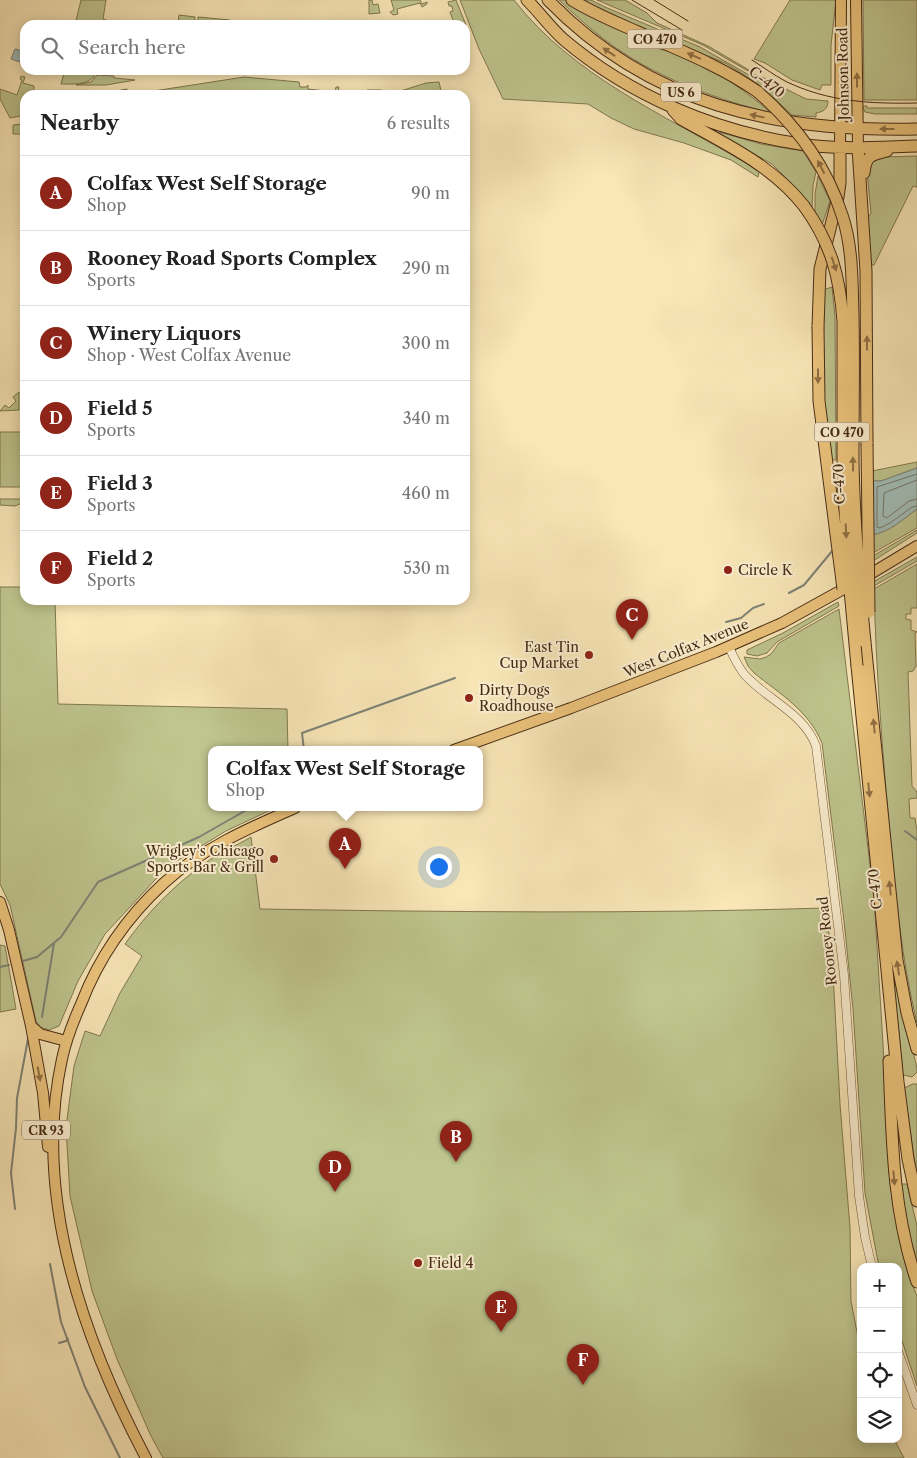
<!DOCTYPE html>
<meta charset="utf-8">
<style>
body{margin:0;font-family:"Libre Caslon Text",serif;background:#f6f6f6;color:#222}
.controls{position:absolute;right:15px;bottom:15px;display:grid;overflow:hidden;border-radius:10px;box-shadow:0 2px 12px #0003}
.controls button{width:45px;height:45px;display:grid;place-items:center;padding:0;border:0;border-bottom:1px solid #e0e0e0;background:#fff;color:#222;font:25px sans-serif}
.you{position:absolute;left:438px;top:866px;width:18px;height:18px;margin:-12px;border:4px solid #fff;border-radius:50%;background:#1a73e8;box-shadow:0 0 0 8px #1a73e833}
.badge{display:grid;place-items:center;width:32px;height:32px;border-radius:50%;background:#8f2418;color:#fff;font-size:16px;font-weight:700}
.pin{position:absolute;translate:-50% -41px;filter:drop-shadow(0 1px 2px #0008)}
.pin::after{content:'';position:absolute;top:26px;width:18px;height:15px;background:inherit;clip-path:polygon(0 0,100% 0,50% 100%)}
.popup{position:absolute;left:208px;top:746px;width:275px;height:65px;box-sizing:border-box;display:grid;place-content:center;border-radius:10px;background:#fff;filter:drop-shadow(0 1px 4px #0005);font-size:16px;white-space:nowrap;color:#767676}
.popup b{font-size:19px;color:#222}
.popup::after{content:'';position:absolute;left:50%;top:100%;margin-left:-10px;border:10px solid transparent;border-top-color:#fff}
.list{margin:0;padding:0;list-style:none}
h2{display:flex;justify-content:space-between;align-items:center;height:65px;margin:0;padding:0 20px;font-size:21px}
h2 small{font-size:16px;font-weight:400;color:#767676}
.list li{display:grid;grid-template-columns:32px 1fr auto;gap:15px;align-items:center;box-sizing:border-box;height:75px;padding:0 20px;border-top:1px solid #e0e0e0}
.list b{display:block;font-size:19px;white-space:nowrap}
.list p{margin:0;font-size:16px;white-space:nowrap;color:#767676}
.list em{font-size:16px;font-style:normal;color:#767676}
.icon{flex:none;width:28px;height:28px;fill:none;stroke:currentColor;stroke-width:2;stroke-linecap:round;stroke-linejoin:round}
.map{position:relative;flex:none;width:917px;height:1458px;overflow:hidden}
.search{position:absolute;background:#fff;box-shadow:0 2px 12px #0003;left:20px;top:20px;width:450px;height:55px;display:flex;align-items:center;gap:12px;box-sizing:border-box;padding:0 18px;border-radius:15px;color:#767676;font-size:19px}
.panel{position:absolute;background:#fff;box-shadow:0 2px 12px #0003;left:20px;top:90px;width:450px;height:515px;border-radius:15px}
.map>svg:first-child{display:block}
</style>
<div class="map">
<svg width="917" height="1458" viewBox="0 0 917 1458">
<rect width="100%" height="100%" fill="#f9e7b8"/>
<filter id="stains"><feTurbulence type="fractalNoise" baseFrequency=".004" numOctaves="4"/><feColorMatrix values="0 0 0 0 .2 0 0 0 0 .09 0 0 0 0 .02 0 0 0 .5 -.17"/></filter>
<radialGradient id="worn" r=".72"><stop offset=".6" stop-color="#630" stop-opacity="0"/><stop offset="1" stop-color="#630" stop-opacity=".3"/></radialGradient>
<path fill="#bfc58e" stroke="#827851" d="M81,0h25l-3,19 6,2 -1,4h-33z
M369,0h3l1,5 5,-1 2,9 -11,1z
M391,0h29l2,4 5,-2v2l-5,3 -2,-4 -23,6 1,5 -5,1 -3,-3 4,-2z
M456,0l10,25h-11l-5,-13 3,-1 -1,-5h-3l-1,-4z
M460,0h54c59,76 149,114 230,162l15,10 -1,5 -27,-17 -47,-17 -50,-14 -23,-11 -23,-14 -85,-5 -24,-50z
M559,0h6l14,9 78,37 2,3c38,8 83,38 112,64 -59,-15 -117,-36 -166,-73 -16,-12 -31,-26 -46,-40z
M580,0h11l14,7 95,40 49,28h9l48,24 22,2c0,8 -5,11 -12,12v4l-24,-2 -34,-31 -31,-20 -133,-56z
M597,0h28l22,13 10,10 51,23 41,24 -1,1 -45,-26z
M790,0h46l-5,45v40h-9l-2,5 -28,-10 -27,-17 -11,-4z
M863,0h54v100h-53z
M179,15l16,2 -1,8h-22v-2h6z
M198,17l32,3v2l-15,-1v4h-17z
M65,70h31c-2,16 -23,14 -35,14z
M97,75l17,1v2l21,2 -29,5h-30l15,-3z
M21,76l4,1 -2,6 11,3v9h-9v20l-15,3 -10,-19v-10l17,6 5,-15 -2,-1z
M244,77l55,5 1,5h6l2,-2v4l27,3 1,-5h3l-1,5 28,3 1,-5h15l3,5h-328l1,-2h47l22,-4 1,6z
M439,82l3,13h-54l38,-12z
M862,106h5v2h50v6h-42l-10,-2z
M25,124v10h-12v-9z
M719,132l42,12 42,7 13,21 -3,14 -1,23 -16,-21 -24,-24 -54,-30z
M917,156v31l-4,-1 -39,79h-3l-4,-45 4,-7 -4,-42 6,-10 10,-4z
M818,176l12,25 -8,24 -7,-12v-19z
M832,287l3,30 1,143h-7l-5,-46 -1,-124z
M19,392v18l-19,1 5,-6 4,3 7,-7 -3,-4z
M0,432h25v55h-25z
M917,462v6l-36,13h-9v-10z
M0,499h21l3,1v2l-9,4 -15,-1z
M917,509v19l-44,25 -1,-18c18,-3 31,-16 45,-26z
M917,530v3l-44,28v-5z
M917,557v4l-43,25 -1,-4z
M917,564v44h-6v6h-5v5l5,1v10l6,2 -2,1 1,33 -3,5 -5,1 4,114 5,6v6l-8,1 1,19h5l2,13v192c-16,-66 -22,-132 -28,-199 -7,-78 -13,-157 -15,-235z
M0,587h25v13h30l3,104 229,5 1,41h-77v58h64l-49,23 -59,36 -62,67 -27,47 -19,45 -10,4 -9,-3 -4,-6 -26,-116 -10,-21z
M838,602l1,4 -62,36 -10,11 -10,3 -10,-2v-4l36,-17z
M839,609l35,289 9,146 6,126 3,28 20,86 5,12v90l-19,-57v-62h-19l-14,-74 -12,-184 -9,-88 -22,-178c-13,-32 -43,-50 -68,-70l-6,-7 -4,-9 16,2 6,-2 5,-3 8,-11z
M251,837l9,72c189,3 377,5 565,-1l7,45 8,151 10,124 1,73 10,52v86h33l10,19h-741l-12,-22 -34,-77 -25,-68 -22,-95 -4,-69 8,-61 11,-35 15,5 20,-43 22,-37 -17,-12c22,-31 49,-59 79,-80 14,-11 32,-18 47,-27z
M0,945l5,1 11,63 -16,3z
M891,955c6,28 12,56 18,84 2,11 8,22 8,33l-5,5 -9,-2z
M913,1084h4v94l-13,-90z
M900,1184h7l10,42v41l-6,-22z"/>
<path fill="#a1beb9" stroke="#7d8377" d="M15,49l8,2 -3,11 -9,-3z
M917,468v41c-14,10 -27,23 -45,26v-54h9z"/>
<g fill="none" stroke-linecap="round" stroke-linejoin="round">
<path stroke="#747466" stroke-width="1" d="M917,474l-40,13v40l3,1 10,-5 22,-16 5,-1
M917,480l-33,13 -1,23 4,2 22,-17 8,-2"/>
<path stroke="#7d8377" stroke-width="2" d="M789,593l15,-8 29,-35
M726,622l15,-4 12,-10 11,-4
M302,733l153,-55
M302,733l2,17
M905,831l12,9
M23,961l14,-4 24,-20 37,-55 101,-45 51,-29
M0,967l9,-2
M42,1017l12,-74
M15,1209l-4,-36 5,-45 1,-30 11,-59
M50,1264l11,58 24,65 35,71
M59,1343l7,-2 2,-2"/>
<g stroke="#735a3d" stroke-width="9">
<path id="minor" d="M729,647c4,9 9,19 15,27 23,26 60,39 72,72l28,229 15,221 6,41 7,30
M898,1351l19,54"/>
</g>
<g stroke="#462b14" stroke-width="12">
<path id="major" d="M856,0l2,148
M840,147l1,-147
M862,579l55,-33
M454,750l117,-42 145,-56 66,-29 67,-37
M0,902l9,28 22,96 12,67 5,54
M31,1026l9,8 26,7
M146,1458c-63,-119 -114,-263 -84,-399 4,-19 11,-37 19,-55 18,-47 46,-87 83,-121 37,-34 85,-55 131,-75"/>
</g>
<g stroke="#462b14" stroke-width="13">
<path id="highway" d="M527,0c12,12 23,27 36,39 67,57 151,92 237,105 38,6 78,3 117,2
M548,0c102,105 227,132 369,129
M572,0c21,13 43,22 66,32 41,18 83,34 120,60
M673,110l8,9c44,25 91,46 123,87
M858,148l8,123 1,173
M864,173c2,-18 7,-18 23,-22
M818,327l2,-58 18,-72 2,-14v-36
M865,642l32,318 10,53 10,36
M857,666l41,416 10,77 9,42
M889,1061c3,76 3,148 28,221"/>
</g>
<use href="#minor" stroke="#fbefd1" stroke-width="8"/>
<use href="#major" stroke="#ecc47c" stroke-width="10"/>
<use href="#highway" stroke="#ecc47c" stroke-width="11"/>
<path stroke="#462b14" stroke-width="1" d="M632,0l50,30
M654,0l34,21
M752,60c11,7 22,15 33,21 43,21 86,23 132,22"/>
<g stroke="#462b14" stroke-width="13" stroke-linecap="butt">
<path id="highway-bridge" d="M758,92c39,34 68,73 84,123 11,32 10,68 11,101 1,48 0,96 0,144 1,61 6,121 12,182
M804,206c27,37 36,71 39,116v154l6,103 8,87
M818,327l1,74 24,188
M867,444l2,168"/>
</g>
<use href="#highway-bridge" stroke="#ecc47c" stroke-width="11"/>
</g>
<defs><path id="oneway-solid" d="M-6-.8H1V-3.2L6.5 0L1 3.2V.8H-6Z" transform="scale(1.25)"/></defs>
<g fill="#917043">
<use href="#oneway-solid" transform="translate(609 52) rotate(-146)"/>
<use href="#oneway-solid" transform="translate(694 56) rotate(-157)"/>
<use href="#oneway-solid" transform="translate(857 80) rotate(-90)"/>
<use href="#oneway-solid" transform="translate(757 116) rotate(-168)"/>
<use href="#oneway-solid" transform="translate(887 129) rotate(-180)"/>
<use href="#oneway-solid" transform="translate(821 167) rotate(-117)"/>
<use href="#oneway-solid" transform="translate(834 264) rotate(72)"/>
<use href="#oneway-solid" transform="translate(867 343) rotate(-90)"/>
<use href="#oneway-solid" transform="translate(818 376) rotate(90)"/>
<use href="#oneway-solid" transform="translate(853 464) rotate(-91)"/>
<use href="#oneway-solid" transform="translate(846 531) rotate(87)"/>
<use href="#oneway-solid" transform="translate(874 726) rotate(-96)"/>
<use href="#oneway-solid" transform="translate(869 790) rotate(84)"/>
<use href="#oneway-solid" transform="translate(890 888) rotate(-96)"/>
<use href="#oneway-solid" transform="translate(898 968) rotate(-99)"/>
<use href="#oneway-solid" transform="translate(39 1074) rotate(80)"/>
<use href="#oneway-solid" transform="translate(894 1178) rotate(85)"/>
</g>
<g fill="#8f2418" stroke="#fbefd1" stroke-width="2">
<circle cx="728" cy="570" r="5"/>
<circle cx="589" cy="655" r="5"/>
<circle cx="469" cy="698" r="5"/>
<circle cx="274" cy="859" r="5"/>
<circle cx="418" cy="1263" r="5"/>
</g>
<g text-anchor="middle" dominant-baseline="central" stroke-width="4" stroke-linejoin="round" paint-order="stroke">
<g fill="#fbefd1" stroke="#7c664d" stroke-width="1">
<rect x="627.5" y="29.5" width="55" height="19" rx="4"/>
<rect x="661" y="82.5" width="40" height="19" rx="4"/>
<rect x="814.5" y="422.5" width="55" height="19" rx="4"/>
<rect x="22" y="1120.5" width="48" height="19" rx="4"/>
</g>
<g font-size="12" font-weight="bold" fill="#462b14">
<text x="655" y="39">CO 470</text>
<text x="681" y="92">US 6</text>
<text x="842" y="432">CO 470</text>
<text x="46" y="1130">CR 93</text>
</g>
<g font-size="14" fill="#462b14" stroke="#fbefd1">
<text transform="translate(843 74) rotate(-91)">Johnson Road</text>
<text transform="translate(767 82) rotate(38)">C-470</text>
<text transform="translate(839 484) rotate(-92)">C-470</text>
<text transform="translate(686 648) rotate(-22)">West Colfax Avenue</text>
<text transform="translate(875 889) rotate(-96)">C-470</text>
<text transform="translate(827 941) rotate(-96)">Rooney Road</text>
</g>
<g font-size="14" fill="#462b14" stroke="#fbefd1" text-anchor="start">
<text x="738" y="570">Circle K</text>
<text x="579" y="647" text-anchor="end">East Tin<tspan x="579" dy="16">Cup Market</tspan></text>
<text x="479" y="690">Dirty Dogs<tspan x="479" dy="16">Roadhouse</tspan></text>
<text x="264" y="851" text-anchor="end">Wrigley's Chicago<tspan x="264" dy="16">Sports Bar &amp; Grill</tspan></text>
<text x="428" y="1263">Field 4</text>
</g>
</g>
<rect width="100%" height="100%" filter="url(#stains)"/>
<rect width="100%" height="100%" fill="url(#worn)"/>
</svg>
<div class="controls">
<button>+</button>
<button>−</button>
<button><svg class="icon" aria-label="locate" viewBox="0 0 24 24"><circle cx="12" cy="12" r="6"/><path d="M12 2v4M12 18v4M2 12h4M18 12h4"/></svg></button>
<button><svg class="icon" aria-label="layers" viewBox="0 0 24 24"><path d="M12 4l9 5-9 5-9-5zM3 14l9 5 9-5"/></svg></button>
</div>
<div class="you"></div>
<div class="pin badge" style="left:345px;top:869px">A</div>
<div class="popup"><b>Colfax West Self Storage</b>Shop</div>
<div class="pin badge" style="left:456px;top:1162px">B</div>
<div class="pin badge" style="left:632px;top:640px">C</div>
<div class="pin badge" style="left:335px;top:1192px">D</div>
<div class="pin badge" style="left:501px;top:1332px">E</div>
<div class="pin badge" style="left:583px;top:1385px">F</div>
<div class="search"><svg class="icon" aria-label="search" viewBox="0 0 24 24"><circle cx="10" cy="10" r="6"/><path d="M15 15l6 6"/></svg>Search here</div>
<section class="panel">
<h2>Nearby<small>6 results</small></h2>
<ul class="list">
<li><span class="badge">A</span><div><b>Colfax West Self Storage</b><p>Shop</p></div><em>90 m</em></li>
<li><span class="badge">B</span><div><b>Rooney Road Sports Complex</b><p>Sports</p></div><em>290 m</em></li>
<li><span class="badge">C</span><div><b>Winery Liquors</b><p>Shop · West Colfax Avenue</p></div><em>300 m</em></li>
<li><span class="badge">D</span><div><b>Field 5</b><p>Sports</p></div><em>340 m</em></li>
<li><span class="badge">E</span><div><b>Field 3</b><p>Sports</p></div><em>460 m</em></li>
<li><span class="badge">F</span><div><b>Field 2</b><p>Sports</p></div><em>530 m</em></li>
</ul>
</section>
</div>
